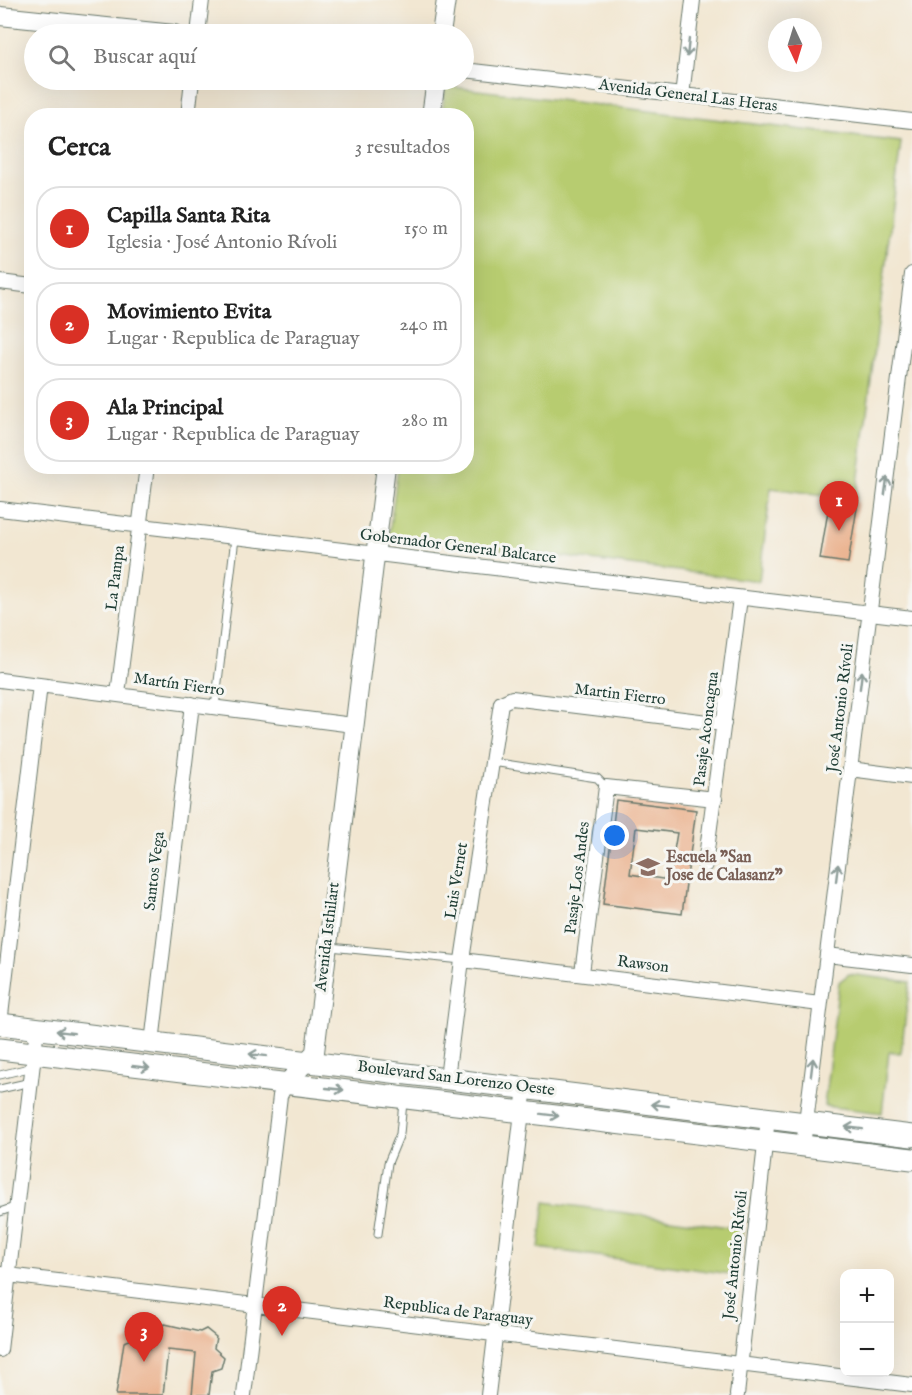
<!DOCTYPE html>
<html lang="es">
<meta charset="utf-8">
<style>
body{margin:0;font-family:"IM FELL English",serif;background:#f2f2f2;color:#222}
.controls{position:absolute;right:18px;bottom:18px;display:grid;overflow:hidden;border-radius:12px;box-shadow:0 6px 24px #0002}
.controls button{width:54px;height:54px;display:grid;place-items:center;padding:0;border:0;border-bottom:2px solid #e0e0e0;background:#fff;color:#222;font:30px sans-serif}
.compass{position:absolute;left:768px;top:18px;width:54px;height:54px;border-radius:50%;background:#fff;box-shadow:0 6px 24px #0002;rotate:176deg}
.you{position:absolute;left:615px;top:836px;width:21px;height:21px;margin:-15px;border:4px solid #fff;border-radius:50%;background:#1a73e8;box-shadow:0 0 0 9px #1a73e833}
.badge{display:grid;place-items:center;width:39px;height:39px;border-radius:50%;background:#d93025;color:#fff;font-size:20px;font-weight:700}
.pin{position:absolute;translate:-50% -50px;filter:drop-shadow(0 2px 3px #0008)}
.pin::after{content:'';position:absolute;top:32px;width:21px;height:18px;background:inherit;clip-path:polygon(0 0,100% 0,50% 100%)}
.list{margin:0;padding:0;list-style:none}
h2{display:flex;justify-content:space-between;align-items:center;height:78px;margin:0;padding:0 24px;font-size:26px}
h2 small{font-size:20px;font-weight:400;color:#767676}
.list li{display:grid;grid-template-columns:39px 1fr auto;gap:18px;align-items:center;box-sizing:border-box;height:84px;margin:0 12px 12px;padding:0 12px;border:2px solid #e0e0e0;border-radius:24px}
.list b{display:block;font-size:22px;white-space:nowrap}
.list p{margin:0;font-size:20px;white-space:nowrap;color:#767676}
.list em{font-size:20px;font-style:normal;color:#767676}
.icon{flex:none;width:33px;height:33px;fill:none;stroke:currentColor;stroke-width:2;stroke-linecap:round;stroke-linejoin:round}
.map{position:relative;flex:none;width:912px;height:1395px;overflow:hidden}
.search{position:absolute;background:#fff;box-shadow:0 6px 24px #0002;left:24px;top:24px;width:450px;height:66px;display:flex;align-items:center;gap:15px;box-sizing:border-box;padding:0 21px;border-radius:33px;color:#767676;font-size:22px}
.panel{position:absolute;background:#fff;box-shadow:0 6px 24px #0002;left:24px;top:108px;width:450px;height:366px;border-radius:24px}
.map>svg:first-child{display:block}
</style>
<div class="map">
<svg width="912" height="1395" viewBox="0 0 912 1395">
<rect width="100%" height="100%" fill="#f6f6f2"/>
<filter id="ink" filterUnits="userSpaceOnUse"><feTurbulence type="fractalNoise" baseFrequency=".0167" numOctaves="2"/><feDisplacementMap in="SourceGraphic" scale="12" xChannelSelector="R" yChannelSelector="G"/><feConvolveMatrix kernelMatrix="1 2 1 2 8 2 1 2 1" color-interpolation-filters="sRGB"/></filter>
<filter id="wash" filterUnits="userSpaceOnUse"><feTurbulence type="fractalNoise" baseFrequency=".008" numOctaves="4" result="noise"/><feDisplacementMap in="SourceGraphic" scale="24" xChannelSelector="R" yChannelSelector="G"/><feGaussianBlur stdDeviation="1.35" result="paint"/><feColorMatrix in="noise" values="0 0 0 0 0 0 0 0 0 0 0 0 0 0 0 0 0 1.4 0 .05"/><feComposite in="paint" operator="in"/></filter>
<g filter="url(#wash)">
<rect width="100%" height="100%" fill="#f2e7d2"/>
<path fill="#b7cc70" stroke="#6b8452" stroke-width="1.5" d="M445,86l456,56 -45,357 -85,-11 -12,93 -370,-46 9,-68 68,-1v-350l-24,-1z
M849,974l61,8 -9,71 -12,-1 -7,61 -58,-7 15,-124z
M545,1202l198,27 -6,46 -198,-27z"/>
<g id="blocks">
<path fill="#ebb593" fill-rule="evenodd" d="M830,499l28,3 -10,61 -28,-4z
M616,800l80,10 -14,104 -79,-10zM636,828l41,5 -8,47 -39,-6z
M165,1324l35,8 6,-3 10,8 -2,11 10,9 -3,11 -9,3 -3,24h-17l4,-42 -28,-3 -5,45h-47l8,-53 11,-4 15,11 1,-18z"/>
</g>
</g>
<g filter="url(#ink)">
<use href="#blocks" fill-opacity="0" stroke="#69786b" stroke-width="1.5"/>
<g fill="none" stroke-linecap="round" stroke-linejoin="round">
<g stroke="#69786b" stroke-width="9">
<path id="lane" d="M215,707l20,-169
M492,762l105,16 9,9
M330,947l132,13
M0,1075l33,-8
M0,1089l31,-7
M0,1212l17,-6
M378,1234l10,-71 12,-29 3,-32"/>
</g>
<g stroke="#69786b" stroke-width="16">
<path id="street" d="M198,34l4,-34
M464,70l448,51
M682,96l11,-96
M188,116l4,-36
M0,282l32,4
M0,509l912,109
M0,680l353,45
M118,694l29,-228
M850,769l62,8
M705,865l35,-267
M827,955l85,10
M462,960l358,44
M582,973l24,-186 109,12
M0,1024l40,-339
M152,1043l40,-339
M447,1078l15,-118 39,-257 11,-5 212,26
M803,1146l109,-872
M0,1274l912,111
M0,1350l37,-322
M244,1395l36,-299 6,-12
M488,1395l37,-308
M737,1395l31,-277"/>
</g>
<g stroke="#69786b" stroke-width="20">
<path id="secondary" d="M0,16l174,18
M441,34l5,-34
M431,116l5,-36
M286,1084l29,-32 71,-586"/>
</g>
<g stroke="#69786b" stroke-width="23">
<path id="primary" d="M0,1024l912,112
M0,1049l912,110"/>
</g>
<use href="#lane" stroke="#fff" stroke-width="7"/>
<use href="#street" stroke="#fff" stroke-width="14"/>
<use href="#secondary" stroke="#fff" stroke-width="18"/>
<use href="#primary" stroke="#fff" stroke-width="21"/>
</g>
<defs><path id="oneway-shaft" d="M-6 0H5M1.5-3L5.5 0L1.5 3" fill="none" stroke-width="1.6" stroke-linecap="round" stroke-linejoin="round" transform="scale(1.5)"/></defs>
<g stroke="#8f9e9a">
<use href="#oneway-shaft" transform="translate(688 48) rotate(96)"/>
<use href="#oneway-shaft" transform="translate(886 486) rotate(-82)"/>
<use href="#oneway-shaft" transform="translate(861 680) rotate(-83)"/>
<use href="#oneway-shaft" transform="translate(837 873) rotate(-83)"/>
<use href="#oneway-shaft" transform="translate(65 1032) rotate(-173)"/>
<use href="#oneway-shaft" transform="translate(258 1055) rotate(-173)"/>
<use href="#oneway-shaft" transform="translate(141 1067) rotate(7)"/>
<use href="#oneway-shaft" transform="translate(812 1067) rotate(-83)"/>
<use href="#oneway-shaft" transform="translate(335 1089) rotate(6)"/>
<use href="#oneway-shaft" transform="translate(660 1105) rotate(-173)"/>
<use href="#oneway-shaft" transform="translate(550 1115) rotate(7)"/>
<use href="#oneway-shaft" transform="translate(854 1128) rotate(-173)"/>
</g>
</g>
<defs>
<g id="school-bare" transform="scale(1.8)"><path d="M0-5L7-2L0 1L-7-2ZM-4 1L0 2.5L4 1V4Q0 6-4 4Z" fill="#8d6e63" stroke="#f6f6f2" stroke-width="2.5" paint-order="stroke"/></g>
</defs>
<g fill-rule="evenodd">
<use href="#school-bare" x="648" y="867"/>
</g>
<g text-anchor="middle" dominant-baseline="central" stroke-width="6" stroke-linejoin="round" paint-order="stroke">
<g font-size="16" fill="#1f3d34" stroke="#f6f6f2">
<text transform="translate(688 96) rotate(7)">Avenida General Las Heras</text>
<text transform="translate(458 547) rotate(7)">Gobernador General Balcarce</text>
<text transform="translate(116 578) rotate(-83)">La Pampa</text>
<text transform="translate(179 685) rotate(8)">Martín Fierro</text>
<text transform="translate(620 695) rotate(7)">Martin Fierro</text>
<text transform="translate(841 708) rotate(-83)">José Antonio Rívoli</text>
<text transform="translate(707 729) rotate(-83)">Pasaje Aconcagua</text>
<text transform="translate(155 871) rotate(-83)">Santos Vega</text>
<text transform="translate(578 878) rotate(-83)">Pasaje Los Andes</text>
<text transform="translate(457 881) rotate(-81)">Luis Vernet</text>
<text transform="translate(328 937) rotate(-83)">Avenida Isthilart</text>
<text transform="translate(643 965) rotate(7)">Rawson</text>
<text transform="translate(456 1079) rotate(7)">Boulevard San Lorenzo Oeste</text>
<text transform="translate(736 1255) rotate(-84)">José Antonio Rívoli</text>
<text transform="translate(458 1312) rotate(7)">Republica de Paraguay</text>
</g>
<g font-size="16" font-weight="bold" fill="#785e54" stroke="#f6f6f2" text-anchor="start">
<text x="666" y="858">Escuela "San<tspan x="666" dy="18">Jose de Calasanz"</tspan></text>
</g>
</g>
</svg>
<div class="controls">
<button>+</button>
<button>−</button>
</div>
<svg class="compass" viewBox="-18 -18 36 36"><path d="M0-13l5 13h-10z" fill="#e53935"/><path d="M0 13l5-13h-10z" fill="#767676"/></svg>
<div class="you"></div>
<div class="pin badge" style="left:839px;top:531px">1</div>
<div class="pin badge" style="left:282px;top:1336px">2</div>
<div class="pin badge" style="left:144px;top:1362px">3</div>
<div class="search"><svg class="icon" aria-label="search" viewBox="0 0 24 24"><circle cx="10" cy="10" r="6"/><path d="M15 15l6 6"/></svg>Buscar aquí</div>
<section class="panel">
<h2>Cerca<small>3 resultados</small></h2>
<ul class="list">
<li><span class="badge">1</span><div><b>Capilla Santa Rita</b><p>Iglesia · José Antonio Rívoli</p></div><em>150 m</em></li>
<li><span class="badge">2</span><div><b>Movimiento Evita</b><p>Lugar · Republica de Paraguay</p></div><em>240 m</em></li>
<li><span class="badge">3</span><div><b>Ala Principal</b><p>Lugar · Republica de Paraguay</p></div><em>280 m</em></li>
</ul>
</section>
</div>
